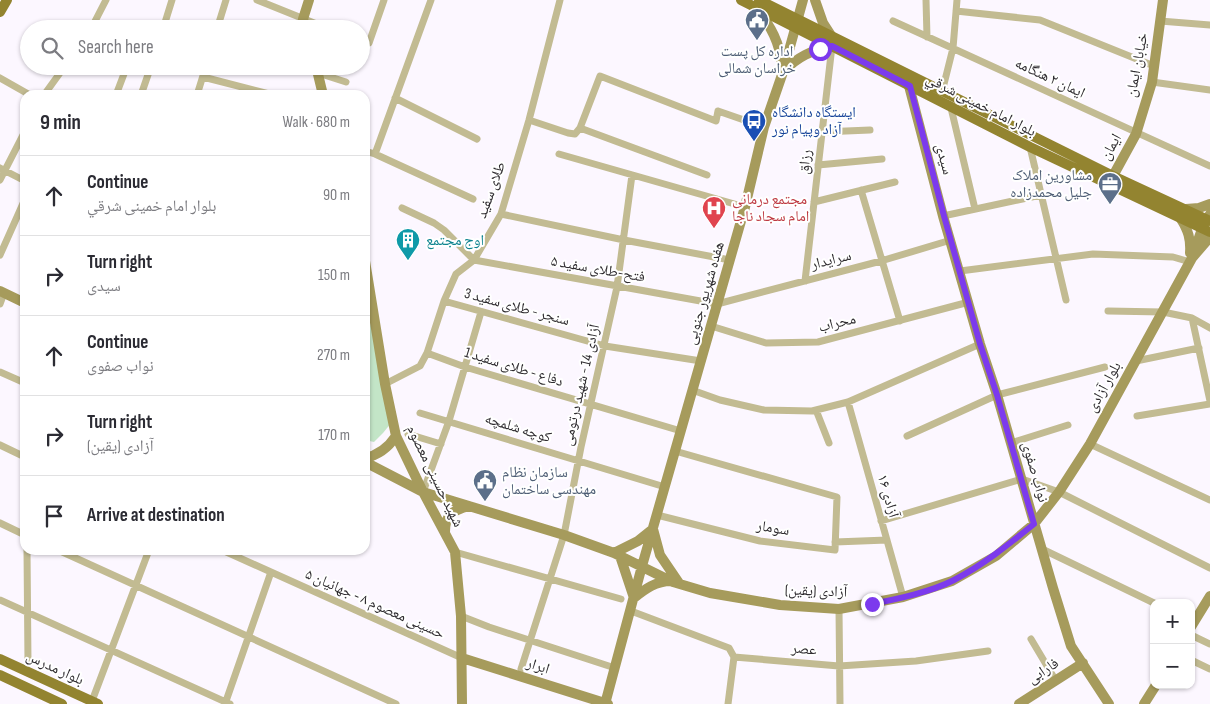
<!DOCTYPE html>
<meta charset="utf-8">
<style>
body{margin:0;font-family:"Sofia Sans Condensed","Noto Naskh Arabic",sans-serif;background:#f7f7f7;color:#2b2b33}
.controls{position:absolute;right:15px;bottom:15px;display:grid;overflow:hidden;border-radius:10px;box-shadow:0 1px 4px #0004}
.controls button{width:45px;height:45px;display:grid;place-items:center;padding:0;border:0;border-bottom:1px solid #e1e1e2;background:#fff;color:#2b2b33;font:25px sans-serif}
.stop{position:absolute;width:15px;height:15px;margin:-11px;border:4px solid #7c3aed;border-radius:50%;background:#fff}
.stop.end{background:#7c3aed;border-color:#fff;box-shadow:0 1px 5px #0008}
.list{margin:0;padding:0;list-style:none}
h2{display:flex;justify-content:space-between;align-items:center;height:65px;margin:0;padding:0 20px;font-size:21px}
h2 small{font-size:16px;font-weight:400;color:#7c7c81}
.list li{display:grid;grid-template-columns:32px 1fr auto;gap:15px;align-items:center;box-sizing:border-box;height:80px;padding:0 20px;border-top:1px solid #e1e1e2}
.list b{display:block;font-size:19px;white-space:nowrap}
.list p{margin:0;font-size:16px;white-space:nowrap;color:#7c7c81}
.list em{font-size:16px;font-style:normal;color:#7c7c81}
.icon{flex:none;width:28px;height:28px;fill:none;stroke:currentColor;stroke-width:2;stroke-linecap:round;stroke-linejoin:round}
.map{position:relative;flex:none;width:1210px;height:704px;overflow:hidden}
.search{position:absolute;background:#fff;box-shadow:0 1px 4px #0004;left:20px;top:20px;width:350px;height:55px;display:flex;align-items:center;gap:12px;box-sizing:border-box;padding:0 18px;border-radius:28px;color:#7c7c81;font-size:19px}
.panel{position:absolute;background:#fff;box-shadow:0 1px 4px #0004;left:20px;top:90px;width:350px;height:465px;border-radius:15px}
.map>svg:first-child{display:block}
</style>
<div class="map">
<svg width="1210" height="704" viewBox="0 0 1210 704">
<rect width="100%" height="100%" fill="#fcf7ff"/>
<path fill="#c3e5c7" d="M365,299l27,123 -9,11 -9,9 -9,-2z"/>
<g fill="none" stroke-linecap="round" stroke-linejoin="round">
<path stroke="#c2bb92" stroke-width="7" d="M257,0l72,29
M926,0l1,37
M956,11l84,9 114,46
M893,21l317,145
M1160,21l50,4
M91,29l15,-29
M163,29l9,-29
M217,29l9,-29
M361,40l8,3 15,-43
M318,73l28,9
M203,77l70,18
M0,78l30,17
M1152,82l58,8
M942,92l11,-44 4,-48
M44,95l21,-29
M116,95l11,-29
M141,95l10,-29
M197,95l9,-29
M395,98l82,41
M951,108l24,101
M529,120l39,13 7,1 5,-6 20,-52 116,45 2,-10 46,16
M580,128l127,47
M822,132l48,-2
M1030,147l36,153
M365,151l10,3 56,-154
M375,154l98,45
M559,154l186,53
M818,165l64,-6
M0,168l25,13
M0,180l25,-49
M861,190l39,131
M814,202l81,-20
M402,208l32,15 10,7 30,30 243,44 164,-43 70,-21
M501,214l123,26 106,20
M943,216l98,-21
M0,255l25,-56
M960,271l133,-17 80,3 17,5
M805,281l27,-235
M444,301l161,45 96,15
M0,304l4,-11
M1108,311l55,1 29,6 18,10
M1192,318l18,83
M711,326l55,17 52,-1 151,-40
M427,353l38,14 216,64
M1136,361l63,-13
M0,372l25,11
M385,384l35,-18 7,-13 17,-52 12,-27 18,-14 27,-46 28,-94 31,-120
M692,390l28,10 44,10 48,1 36,-9 132,-58
M848,402l55,195
M816,410l13,33
M420,413l245,74
M1137,416l73,-12
M408,434l33,10
M907,436l90,-41 108,-28
M1011,443l57,-18
M1090,444l120,56
M0,445l25,12
M423,492l26,-71 32,-109
M657,515l103,26 75,9 2,-53 -162,-46
M881,521l141,-42 37,13 151,76
M0,523l25,12
M835,542l52,-2
M1042,549l112,54
M27,550l1,113
M58,550l338,154
M222,550l240,108
M455,552l166,47
M0,600l230,104
M839,609l1,95
M631,611l98,37 5,9
M461,616l28,11 126,41
M1191,635l19,9
M1031,639l25,42
M734,657l105,9 77,-5 72,-10
M1191,660l19,9
M521,669l43,-134 17,-88 36,-160 15,-112
M92,701l57,-151
M225,704l46,-132
M728,704l6,-47"/>
<path stroke="#a69b5c" stroke-width="10" d="M815,0l8,23 9,14
M756,8c15,18 24,35 26,58
M306,29l-3,-10 6,-19
M316,66l7,29
M783,72c14,-15 29,-22 49,-26
M909,86l34,130 37,128 17,51 56,193 18,58 38,58
M1113,176l23,-42 16,-52 11,-82
M1186,209l13,-1 11,-4
M1181,219c7,11 10,20 9,34
M1194,252l8,-23 8,-15
M365,261l20,123 11,52 27,56 32,60 6,64 1,88
M0,291l25,12
M365,458c14,-3 23,-10 31,-22
M365,462l58,30 141,43 50,18 59,29 37,11 70,12 59,4 64,-12 49,-16 44,-25 38,-32 25,-32 31,-48 102,-186 18,-21
M445,532c0,-18 7,-21 24,-26
M614,553l24,-12 15,-12 7,26 19,28
M620,556l14,42c11,-9 22,-17 37,-17
M1191,627l19,-31
M462,658l146,46
M605,704l37,-138 103,-359 19,-80 19,-55 20,-72
M1019,704l64,-41
M1144,704l12,-19"/>
<path stroke="#938430" stroke-width="10" d="M741,0l289,147 180,85
M759,0l354,176 97,45
M0,12l7,-12
M0,659l98,45
M0,675l62,29"/>
</g>
<g fill="none" stroke-linecap="round" stroke-linejoin="round">
<path stroke="#7c3aed" stroke-width="6" d="M820,49l12,-3 78,40 34,130 36,128 17,51 37,129c-26,21 -51,41 -80,56 -23,12 -57,19 -82,24"/>
</g>
<defs>
<g id="civic-pin" transform="scale(1.25)"><path d="M0 17L-7.5 6A9.5 9.5 0 1 1 7.5 6Z" fill="#5c6f8a" stroke="#fff"/><path d="M-.6-6.5H3V-4.5H.6V-3L4-1V1h2V6H-6V1h2V-1L-.6-3ZM-1.2 2.5V6h2.4V2.5Z" fill="#fff"/></g>
<g id="bus-pin" transform="scale(1.25)"><path d="M0 17L-7.5 6A9.5 9.5 0 1 1 7.5 6Z" fill="#1a4fb4" stroke="#fff"/><path d="M-5-6H5V4H4V6H2V4H-2V6H-4V4H-5ZM-3.5-4V0h7V-4ZM-3.5 1.2v1.5H-2V1.2ZM2 1.2v1.5H3.5V1.2Z" fill="#fff"/></g>
<g id="office-pin" transform="scale(1.25)"><path d="M0 17L-7.5 6A9.5 9.5 0 1 1 7.5 6Z" fill="#5c6f8a" stroke="#fff"/><path d="M-6-3h4V-5.5h4V-3h4V5H-6ZM-1-4.5V-3h2v-1.5ZM-6 0V1H6V0Z" fill="#fff"/></g>
<g id="hospital-pin" transform="scale(1.25)"><path d="M0 17L-7.5 6A9.5 9.5 0 1 1 7.5 6Z" fill="#e0444e" stroke="#fff"/><path d="M-5-5h3v3.5h4V-5h3V5h-3V1.5h-4V5h-3Z" fill="#fff"/></g>
<g id="building-pin" transform="scale(1.25)"><path d="M0 17L-7.5 6A9.5 9.5 0 1 1 7.5 6Z" fill="#0f9aa8" stroke="#fff"/><path d="M-4-6H4V6H1V3H-1V6H-4ZM-2.5-4.3h1.7v1.8h-1.7ZM.8-4.3h1.7v1.8H.8ZM-2.5-1h1.7V.8h-1.7ZM.8-1h1.7V.8H.8Z" fill="#fff"/></g>
</defs>
<g fill-rule="evenodd">
<use href="#civic-pin" x="757" y="20"/>
<use href="#bus-pin" x="754" y="121"/>
<use href="#office-pin" x="1110" y="184"/>
<use href="#hospital-pin" x="714" y="208"/>
<use href="#building-pin" x="408" y="240"/>
<use href="#civic-pin" x="485" y="481"/>
</g>
<g text-anchor="middle" dominant-baseline="central" stroke-width="4" stroke-linejoin="round" paint-order="stroke">
<g font-size="15" fill="#4e5e75" stroke="#fff">
<text x="757" y="51">اداره کل پست<tspan x="757" dy="17">خراسان شمالی</tspan></text>
<text x="1092" y="175" text-anchor="end">مشاورین املاک<tspan x="1092" dy="17">جلیل محمدزاده</tspan></text>
<text x="502" y="472" text-anchor="start">سازمان نظام<tspan x="502" dy="17">مهندسی ساختمان</tspan></text>
</g>
<g font-size="15" fill="#2f2c30" stroke="#fff">
<text transform="translate(1137 65) rotate(-79)">خیابان ایمان</text>
<text transform="translate(1050 78) rotate(25)">ایمان ۲ هنگامه</text>
<text transform="translate(981 105) rotate(27)">بلوار امام خمینی شرقي</text>
<text transform="translate(1111 147) rotate(-61)">ایمان</text>
<text transform="translate(944 159) rotate(75)">سیدی</text>
<text transform="translate(805 162) rotate(-84)">رزاق</text>
<text transform="translate(491 190) rotate(-70)">طلای سفید</text>
<text transform="translate(831 260) rotate(-14)">سرایدار</text>
<text transform="translate(598 269) rotate(10)">فتح-طلای سفید ۵</text>
<text transform="translate(705 293) rotate(-74)">هفده شهریور جنوبی</text>
<text transform="translate(517 307) rotate(15)">سنجر - طلای سفید 3</text>
<text transform="translate(837 323) rotate(-14)">محراب</text>
<text transform="translate(514 367) rotate(17)">دفاع - طلای سفید 1</text>
<text transform="translate(581 385) rotate(-77)">آزادی 14 - شهید درتومی</text>
<text transform="translate(1104 387) rotate(-61)">بلوار آزادی</text>
<text transform="translate(518 428) rotate(17)">کوچه شلمچه</text>
<text transform="translate(1035 472) rotate(74)">نواب صفوی</text>
<text transform="translate(435 476) rotate(64)">شهید حسینی معصوم</text>
<text transform="translate(888 496) rotate(74)">آزادی ۱۶</text>
<text transform="translate(773 528) rotate(9)">سومار</text>
<text transform="translate(816 591) rotate(2)">آزادی (یقین)</text>
<text transform="translate(375 604) rotate(24)">حسینی معصوم ۸ - جهانیان ۵</text>
<text transform="translate(804 649) rotate(5)">عصر</text>
<text transform="translate(538 666) rotate(18)">ابرار</text>
<text transform="translate(55 668) rotate(25)">بلوار مدرس</text>
<text transform="translate(1043 671) rotate(-33)">فارابی</text>
</g>
<g font-size="15" fill="#164399" stroke="#fff" text-anchor="start">
<text x="772" y="112">ایستگاه دانشگاه<tspan x="772" dy="17">آزاد وپیام نور</tspan></text>
</g>
<g font-size="15" fill="#be3a42" stroke="#fff" text-anchor="start">
<text x="732" y="199">مجتمع درمانی<tspan x="732" dy="17">امام سجاد ناجا</tspan></text>
</g>
<g font-size="15" fill="#0d838f" stroke="#fff" text-anchor="start">
<text x="426" y="240">اوج مجتمع</text>
</g>
</g>
</svg>
<div class="controls">
<button>+</button>
<button>−</button>
</div>
<div class="stop" style="left:820px;top:49px"></div>
<div class="stop end" style="left:872px;top:604px"></div>
<div class="search"><svg class="icon" aria-label="search" viewBox="0 0 24 24"><circle cx="10" cy="10" r="6"/><path d="M15 15l6 6"/></svg>Search here</div>
<section class="panel">
<h2>9 min<small>Walk · 680 m</small></h2>
<ul class="list">
<li><svg class="icon" aria-label="ahead" viewBox="0 0 24 24"><path d="M12 20V5M6 11l6-6 6 6"/></svg><div><b>Continue</b><p>بلوار امام خمینی شرقي</p></div><em>90 m</em></li>
<li><svg class="icon" aria-label="right" viewBox="0 0 24 24"><path d="M7 20v-9h11M14 6l5 5-5 5"/></svg><div><b>Turn right</b><p>سیدی</p></div><em>150 m</em></li>
<li><svg class="icon" aria-label="ahead" viewBox="0 0 24 24"><path d="M12 20V5M6 11l6-6 6 6"/></svg><div><b>Continue</b><p>نواب صفوی</p></div><em>270 m</em></li>
<li><svg class="icon" aria-label="right" viewBox="0 0 24 24"><path d="M7 20v-9h11M14 6l5 5-5 5"/></svg><div><b>Turn right</b><p>آزادی (یقین)</p></div><em>170 m</em></li>
<li><svg class="icon" aria-label="arrive" viewBox="0 0 24 24"><path d="M6 21V4h12l-3 4 3 4H6"/></svg><div><b>Arrive at destination</b></div></li>
</ul>
</section>
</div>
